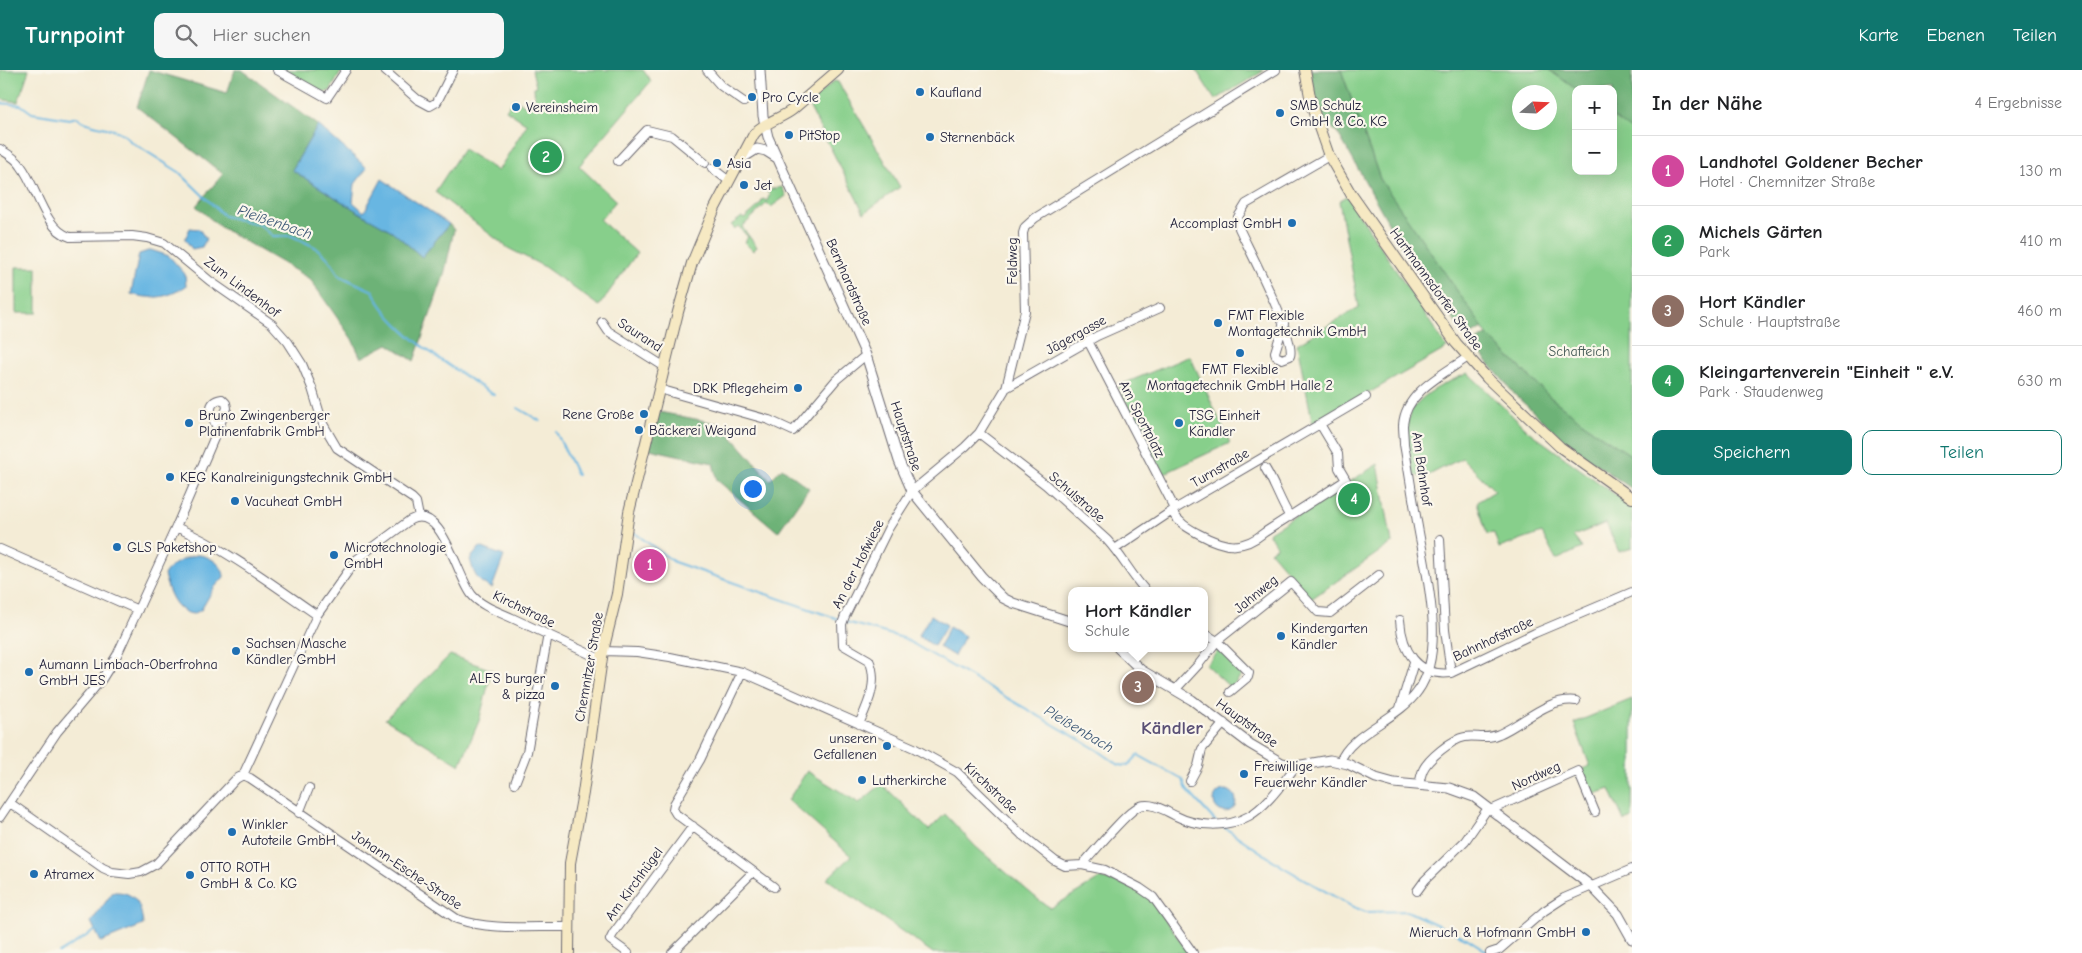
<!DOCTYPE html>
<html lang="de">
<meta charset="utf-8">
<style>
body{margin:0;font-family:"Comic Neue",sans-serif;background:#f6f6f6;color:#202124}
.controls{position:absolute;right:15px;top:15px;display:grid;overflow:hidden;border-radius:10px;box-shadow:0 5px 20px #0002}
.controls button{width:45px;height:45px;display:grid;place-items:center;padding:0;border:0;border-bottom:1px solid #e0e0e0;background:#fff;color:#202124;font:25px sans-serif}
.compass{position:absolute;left:1512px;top:15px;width:45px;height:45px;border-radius:50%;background:#fff;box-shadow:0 5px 20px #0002;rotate:71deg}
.you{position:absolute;left:752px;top:418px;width:18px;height:18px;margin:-12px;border:4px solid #fff;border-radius:50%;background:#1a73e8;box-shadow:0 0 0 8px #1a73e833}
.badge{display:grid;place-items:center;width:32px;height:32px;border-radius:50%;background:#0f766e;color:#fff;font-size:16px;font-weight:700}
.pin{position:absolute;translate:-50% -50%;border:2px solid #fff;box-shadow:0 1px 5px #0006}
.popup{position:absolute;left:1068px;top:517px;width:140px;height:65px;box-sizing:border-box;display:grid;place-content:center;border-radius:10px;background:#fff;filter:drop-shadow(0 1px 4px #0005);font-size:16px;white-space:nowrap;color:#757577}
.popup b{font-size:19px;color:#202124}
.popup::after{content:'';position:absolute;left:50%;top:100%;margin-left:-10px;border:10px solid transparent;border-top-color:#fff}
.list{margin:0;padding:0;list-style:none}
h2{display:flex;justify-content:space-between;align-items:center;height:65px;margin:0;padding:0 20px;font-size:21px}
h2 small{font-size:16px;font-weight:400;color:#757577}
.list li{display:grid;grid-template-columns:32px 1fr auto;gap:15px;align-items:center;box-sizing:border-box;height:70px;padding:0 20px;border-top:1px solid #e0e0e0}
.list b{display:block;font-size:19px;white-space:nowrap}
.list p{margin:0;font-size:16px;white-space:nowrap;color:#757577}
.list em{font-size:16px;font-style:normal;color:#757577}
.actions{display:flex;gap:10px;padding:15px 20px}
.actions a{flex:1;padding:11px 0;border:1px solid #0f766e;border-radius:10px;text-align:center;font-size:18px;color:#0f766e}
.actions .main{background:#0f766e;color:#fff}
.icon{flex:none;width:28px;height:28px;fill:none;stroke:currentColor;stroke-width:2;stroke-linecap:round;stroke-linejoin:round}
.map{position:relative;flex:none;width:1632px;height:883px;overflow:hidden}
header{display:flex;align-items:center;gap:30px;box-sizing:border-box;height:70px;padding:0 25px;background:#0f766e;color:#fff}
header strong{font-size:24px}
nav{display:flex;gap:28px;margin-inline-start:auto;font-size:18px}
.search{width:350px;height:45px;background:#f6f6f6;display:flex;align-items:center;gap:12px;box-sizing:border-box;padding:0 18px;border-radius:10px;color:#757577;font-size:19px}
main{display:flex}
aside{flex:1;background:#fff}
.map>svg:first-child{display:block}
</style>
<header>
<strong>Turnpoint</strong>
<div class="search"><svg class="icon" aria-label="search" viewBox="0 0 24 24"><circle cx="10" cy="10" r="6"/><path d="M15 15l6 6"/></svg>Hier suchen</div>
<nav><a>Karte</a><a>Ebenen</a><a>Teilen</a></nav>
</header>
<main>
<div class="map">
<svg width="1632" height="883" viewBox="0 0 1632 883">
<rect width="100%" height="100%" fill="#fbf7ec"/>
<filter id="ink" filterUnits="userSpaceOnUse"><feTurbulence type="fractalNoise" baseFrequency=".02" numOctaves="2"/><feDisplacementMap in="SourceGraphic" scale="10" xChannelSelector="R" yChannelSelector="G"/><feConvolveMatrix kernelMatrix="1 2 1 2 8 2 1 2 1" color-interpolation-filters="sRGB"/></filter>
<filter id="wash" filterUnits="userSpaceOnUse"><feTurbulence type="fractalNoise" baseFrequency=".0096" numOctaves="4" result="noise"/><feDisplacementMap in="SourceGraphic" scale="20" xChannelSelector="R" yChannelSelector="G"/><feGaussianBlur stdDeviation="1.12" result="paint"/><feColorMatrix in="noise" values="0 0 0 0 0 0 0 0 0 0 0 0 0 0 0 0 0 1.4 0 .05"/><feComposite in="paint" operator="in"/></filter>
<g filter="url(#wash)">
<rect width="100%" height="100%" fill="#f4ecd6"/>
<path fill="#87cf8b" stroke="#547863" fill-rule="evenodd" d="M0,0h29l-11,32 -18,-3z
M281,0h61l-12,21 -7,2z
M532,0h111l8,11 -72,85 37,35 -16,19 37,33 -38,53 -56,-40 -35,-18 -73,-56 28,-43 35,22 29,-47 -21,-14 8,-12 12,8 6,-6 3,1 -1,-14 2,-1z
M1196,0h69l-50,30z
M1341,0h208l27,19v82h37v-82l19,-19v386l-38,-25 -44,-34 -63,-62 -107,-156zM1520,22h30v30h-30z
M834,11l4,1 62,105 -36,26 -56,-109z
M782,117l4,9 -15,11 -4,-4 -25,24 15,20 -4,4 -9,-9 4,-5 -10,-11 -3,3 -4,-4 11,-8 2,2 15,-13 4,-7 4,2 3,-7 -3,-2 1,-2z
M1347,126l100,152 -134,77 -16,-81 62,-37 -20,-106z
M16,197h21v46h-21z
M1190,286l40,87 -67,31 -45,-88z
M1468,303l60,58 104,76v41l-13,4 -13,-29 -33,13 9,12 -26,12 -14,-27 -43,15 -5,-15 -7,1 -10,-32 18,-11 -33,-33 -39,20 -10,-4c-2,-14 -7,-30 -7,-43 1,-34 37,-46 62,-58z
M1378,394l14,79 -81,56 -41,-48 7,-5 -9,-13z
M1221,577l25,23 -15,18 -25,-23z
M450,585l42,15 -13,51 -19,44 -75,-46z
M1632,629v119l-8,3 -14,-32 -18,6 -10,-26 8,-3 -16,-43z
M807,701l52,32 23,-19 47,46 16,-16 31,33 64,54 11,7 50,-30 37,11 14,12 37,52h-256l-106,-74 24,-23 -63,-56z"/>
<path fill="#6db277" stroke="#486a59" d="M149,0l78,23 8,-23h7l76,55 -26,45 68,43 32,18 30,26 27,-33 5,6 -10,45 -30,86 -26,-17 -27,14 -9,-19 -42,-60 -90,-52 -24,-21 27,-32 -86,-67z
M1310,0h31l39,109 103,149 -17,9 -64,-90 -63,-112 -22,-23z
M1549,0h83v61l-19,-14v-28h-37z
M1487,265l63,62 44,34 38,25v33l-60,-42 -56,-51 -44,-53z
M654,341l67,13 49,56 12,-12 27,20 -31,44 -61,-52 -4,-17 -68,-15z"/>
<path fill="#68b6e2" stroke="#456c8e" d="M318,55l49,43 -12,16 -2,18 11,10 18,-33 67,45 -27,33 -30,-26 -32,-18 -68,-43z
M190,158l9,1 7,10 -4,8 -10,2 -7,-10z
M151,180l18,6 16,18 1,12c-18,12 -34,14 -55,8l8,-40z
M480,477l24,9 -12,32c-15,-6 -18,-13 -22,-29z
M197,485c12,0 27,10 27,22l-10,11 -13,22 -8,4c-18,-2 -25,-24 -29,-39 5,-10 22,-18 33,-20z
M931,545l16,10 -13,21 -16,-10z
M949,557l16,9 -11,20 -15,-9z
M1214 731a11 11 0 1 1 22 0a11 11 0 1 1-22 0Z
M113,822c23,-1 28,13 30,33l-42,17 -10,-20z"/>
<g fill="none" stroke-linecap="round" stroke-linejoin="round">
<path stroke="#68b6e2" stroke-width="2" d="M0,33l21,2 11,8 37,6 8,-2c14,13 42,7 53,24l49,31 45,44 36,9 13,11h19l23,11 13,11 12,18 33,15c18,41 84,80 121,104
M518,338l22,13
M556,362l21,43
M632,461l42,31 167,58
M846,552l57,16 193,111 23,16 9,1 10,-11 45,25 4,10 29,32
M1222,756l61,41 68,39 15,6 41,-1 61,28 20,13
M59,883l37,-23"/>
</g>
</g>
<g filter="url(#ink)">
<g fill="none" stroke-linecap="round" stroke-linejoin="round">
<g stroke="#6c6971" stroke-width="10">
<path id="minor" d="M277,0l50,28 19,-28
M384,0l33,29 13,7 7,-4 16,-32
M707,0l14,16 23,16
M0,79c8,5 16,9 21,17 16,21 23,63 49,71l62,-1 15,2 17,5 46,38 62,43 16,18 14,22 10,24 11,36 14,24 75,50 4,4 3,15
M618,91l29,-31 25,6 33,27
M712,98l17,13
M602,252l6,9 57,36
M1284,253l-9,29 1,4 6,3 8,-3c7,-16 -42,-108 -51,-128l-1,-11 8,-13 83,-48
M1088,271l87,168
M1006,318l91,-52 63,-28
M659,319l110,31 24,11 43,-51 30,-25
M979,363l67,52 61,55c15,16 24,35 39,51
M1265,398c10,16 15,33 25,49
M1172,442c7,11 16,16 27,22 26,14 43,17 66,-2l81,-52 -7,-12 -1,-14 -18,-30
M176,457c50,22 96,57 141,88
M1440,469l5,91 6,43
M0,479l138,61
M1115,479l60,-40 191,-112
M1400,550c2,30 17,57 51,53l84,-40 97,-41
M1204,563l13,8 32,32 -1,4 -18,15
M603,581l34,1 33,5 72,15 172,76 43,24 64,62 34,27 10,5 17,-1 23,5 35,18 13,9 40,56
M742,602l-42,88 -26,44 -1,5 3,5 98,73
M1175,620l24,-26 18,-23 74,-59 27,30 12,1 49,-38
M1400,638l14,-46
M859,654c9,-20 20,-42 10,-64l-26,-15 -1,-21 3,-8 43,-87 24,-38 53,-44 14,-14 27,-45 19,-77 -2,-78 2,-6 10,-9 241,-148
M1340,692c10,-29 59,-43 78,-71 29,-40 8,-118 0,-164 -5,-27 -9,-55 -14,-83 0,-6 -1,-13 -1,-19 2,-33 41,-51 65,-68
M243,705l7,3 207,141c34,12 76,7 112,8
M1190,711l8,-15 4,-17 22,-26
M515,713l12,-31 21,-118
M1419,715c1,-5 2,-10 4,-15 5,-11 29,-31 42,-33 11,-2 22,3 34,-3 24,-10 49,-37 77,-33
M10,733l93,65 9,4 17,2 12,-2 15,-8 80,-85 7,-4 74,-160 39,-55 54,-40c32,-18 47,57 62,75 9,11 27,17 40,23 28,13 56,26 84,39h6
M1491,740l87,-39 17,41
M299,743l10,-25
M0,747l57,-85 45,-53 15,-24 59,-128 51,-119 -1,-5 -4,-4c-19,3 -9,20 -4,31
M1082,795c11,-12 46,-55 58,-59 13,-4 25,5 36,10 21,11 52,12 73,0 19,-11 34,-34 47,-50
M1417,821l8,-11 40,-39 23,-33
M628,883l-18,-13 3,-6 80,-108
M672,883l81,-81
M1490,883l9,-3 45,-39 20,-13 68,-29"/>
</g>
<g stroke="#6c6971" stroke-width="11">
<path id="tertiary" d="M760,0l3,46 5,21 98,218 33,106 13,30 70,86 21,21 10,5 59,19
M741,89l16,-10 9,2 11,7
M1118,578l23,22 51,30 58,44 32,19 14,3 34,-6 18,4 28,14 18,5 55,5 25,9 117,89 27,28 14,25"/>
</g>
<g stroke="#6c6971" stroke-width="12">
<path id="secondary" d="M1305,0l7,37 17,49 22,38 105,149 31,35 73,69 72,51
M569,883l1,-90 13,-70 20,-142 14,-57 12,-82 49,-200 14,-49 23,-55 39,-74c10,-12 26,-15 38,-24l46,-40"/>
</g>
<use href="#minor" stroke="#fff" stroke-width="8"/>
<use href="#tertiary" stroke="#fff" stroke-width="9"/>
<use href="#secondary" stroke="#f6e9c3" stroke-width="10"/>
</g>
</g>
<g fill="#1f6fb2" stroke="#fbf7ec" stroke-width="2">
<circle cx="920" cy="22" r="5"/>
<circle cx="752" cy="27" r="5"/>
<circle cx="516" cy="37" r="5"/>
<circle cx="1280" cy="43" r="5"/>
<circle cx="789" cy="65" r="5"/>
<circle cx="930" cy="67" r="5"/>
<circle cx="717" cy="93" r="5"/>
<circle cx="744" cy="115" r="5"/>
<circle cx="1292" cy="153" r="5"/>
<circle cx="1218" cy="253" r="5"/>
<circle cx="1240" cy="283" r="5"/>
<circle cx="798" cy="318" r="5"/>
<circle cx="644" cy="344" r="5"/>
<circle cx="189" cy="353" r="5"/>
<circle cx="1179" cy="353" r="5"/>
<circle cx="639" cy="360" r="5"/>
<circle cx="170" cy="407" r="5"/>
<circle cx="235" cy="431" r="5"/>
<circle cx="117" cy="477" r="5"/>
<circle cx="334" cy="485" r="5"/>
<circle cx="1281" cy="566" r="5"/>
<circle cx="236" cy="581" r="5"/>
<circle cx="29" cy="602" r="5"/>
<circle cx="555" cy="616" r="5"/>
<circle cx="887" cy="676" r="5"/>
<circle cx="1244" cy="704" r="5"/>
<circle cx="862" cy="710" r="5"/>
<circle cx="232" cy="762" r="5"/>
<circle cx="34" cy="804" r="5"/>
<circle cx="190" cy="805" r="5"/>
<circle cx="1586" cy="862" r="5"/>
</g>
<g text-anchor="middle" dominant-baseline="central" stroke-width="4.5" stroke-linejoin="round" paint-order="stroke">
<g font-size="14" fill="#22223b" stroke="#fbf7ec" text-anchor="start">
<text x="930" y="22">Kaufland</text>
<text x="762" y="27">Pro Cycle</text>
<text x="1290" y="35">SMB Schulz<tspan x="1290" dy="16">GmbH &amp; Co. KG</tspan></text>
<text x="526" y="37">Vereinsheim</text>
<text x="799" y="65">PitStop</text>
<text x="940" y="67">Sternenbäck</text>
<text x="727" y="93">Asia</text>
<text x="754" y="115">Jet</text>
<text x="1282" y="153" text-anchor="end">Accomplast GmbH</text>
<text x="1228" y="245">FMT Flexible<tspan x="1228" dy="16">Montagetechnik GmbH</tspan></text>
<text x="1240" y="299" text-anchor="middle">FMT Flexible<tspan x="1240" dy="16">Montagetechnik GmbH Halle 2</tspan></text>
<text x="788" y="318" text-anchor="end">DRK Pflegeheim</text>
<text x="634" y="344" text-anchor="end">Rene Große</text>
<text x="199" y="345">Bruno Zwingenberger<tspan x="199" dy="16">Platinenfabrik GmbH</tspan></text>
<text x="1189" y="345">TSG Einheit<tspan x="1189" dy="16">Kändler</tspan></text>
<text x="649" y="360">Bäckerei Weigand</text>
<text x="180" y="407">KEG Kanalreinigungstechnik GmbH</text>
<text x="245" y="431">Vacuheat GmbH</text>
<text x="127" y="477">GLS Paketshop</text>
<text x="344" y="477">Microtechnologie<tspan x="344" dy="16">GmbH</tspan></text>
<text x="1291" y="558">Kindergarten<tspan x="1291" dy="16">Kändler</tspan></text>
<text x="246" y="573">Sachsen Masche<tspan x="246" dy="16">Kändler GmbH</tspan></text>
<text x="39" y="594">Aumann Limbach-Oberfrohna<tspan x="39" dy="16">GmbH JES</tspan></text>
<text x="545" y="608" text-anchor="end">ALFS burger<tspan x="545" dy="16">&amp; pizza</tspan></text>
<text x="877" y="668" text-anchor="end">unseren<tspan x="877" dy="16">Gefallenen</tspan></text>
<text x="1254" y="696">Freiwillige<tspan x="1254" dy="16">Feuerwehr Kändler</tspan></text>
<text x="872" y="710">Lutherkirche</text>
<text x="242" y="754">Winkler<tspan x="242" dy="16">Autoteile GmbH</tspan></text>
<text x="200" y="797">OTTO ROTH<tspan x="200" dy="16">GmbH &amp; Co. KG</tspan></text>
<text x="44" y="804">Atramex</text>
<text x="1576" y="862" text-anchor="end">Mieruch &amp; Hofmann GmbH</text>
</g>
<g font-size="14" fill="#22223b" stroke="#fbf7ec">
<text transform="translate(1012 191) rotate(-90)">Feldweg</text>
<text transform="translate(849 212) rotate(66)">Bernhardstraße</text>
<text transform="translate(242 217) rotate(37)">Zum Lindenhof</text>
<text transform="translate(1436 219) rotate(54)">Hartmannsdorfer Straße</text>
<text transform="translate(640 265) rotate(33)">Saurand</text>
<text transform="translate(1076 265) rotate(-29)">Jägergasse</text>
<text transform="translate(1142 349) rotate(63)">Am Sportplatz</text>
<text transform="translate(906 366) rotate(72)">Hauptstraße</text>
<text transform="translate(1220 398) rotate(-30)">Turnstraße</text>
<text transform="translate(1422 399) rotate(82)">Am Bahnhof</text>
<text transform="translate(1077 427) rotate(41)">Schulstraße</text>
<text transform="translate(858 494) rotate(-63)">An der Hofwiese</text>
<text transform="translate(1256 524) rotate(-39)">Jahnweg</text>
<text transform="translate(524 539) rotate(26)">Kirchstraße</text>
<text transform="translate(1493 569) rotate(-25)">Bahnhofstraße</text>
<text transform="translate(589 597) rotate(-80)">Chemnitzer Straße</text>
<text transform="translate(1247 653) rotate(36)">Hauptstraße</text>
<text transform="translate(1536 706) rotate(-24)">Nordweg</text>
<text transform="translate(991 718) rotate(43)">Kirchstraße</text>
<text transform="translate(407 800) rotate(34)">Johann-Esche-Straße</text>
<text transform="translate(634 814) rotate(-54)">Am Kirchhügel</text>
</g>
<g font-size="14" fill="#405653" stroke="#fbf7ec">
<text x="1579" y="281">Schafteich</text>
</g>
<g font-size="15" font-style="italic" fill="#3a5675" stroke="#fbf7ec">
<text transform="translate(275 152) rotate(19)">Pleißenbach</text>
<text transform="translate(1079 659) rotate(31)">Pleißenbach</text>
</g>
<g font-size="19" font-weight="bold" fill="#5a5076" stroke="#fbf7ec">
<text x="1172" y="658">Kändler</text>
</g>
</g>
</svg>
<div class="controls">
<button>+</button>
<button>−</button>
</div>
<svg class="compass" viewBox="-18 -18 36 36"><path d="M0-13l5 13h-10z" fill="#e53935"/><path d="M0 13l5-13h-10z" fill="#757577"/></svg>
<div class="you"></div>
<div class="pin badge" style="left:650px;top:495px;background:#d1479c">1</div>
<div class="pin badge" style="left:546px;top:87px;background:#2e9e5b">2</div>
<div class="pin badge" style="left:1138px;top:617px;background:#8d6e63">3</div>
<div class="popup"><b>Hort Kändler</b>Schule</div>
<div class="pin badge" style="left:1354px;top:429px;background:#2e9e5b">4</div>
</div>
<aside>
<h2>In der Nähe<small>4 Ergebnisse</small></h2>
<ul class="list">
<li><span class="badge" style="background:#d1479c">1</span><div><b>Landhotel Goldener Becher</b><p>Hotel · Chemnitzer Straße</p></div><em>130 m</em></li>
<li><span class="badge" style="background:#2e9e5b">2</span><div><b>Michels Gärten</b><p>Park</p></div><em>410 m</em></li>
<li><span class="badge" style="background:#8d6e63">3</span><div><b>Hort Kändler</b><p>Schule · Hauptstraße</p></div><em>460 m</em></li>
<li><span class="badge" style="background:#2e9e5b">4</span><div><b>Kleingartenverein &quot;Einheit &quot; e.V.</b><p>Park · Staudenweg</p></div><em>630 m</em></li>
</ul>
<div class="actions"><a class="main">Speichern</a><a>Teilen</a></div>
</aside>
</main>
